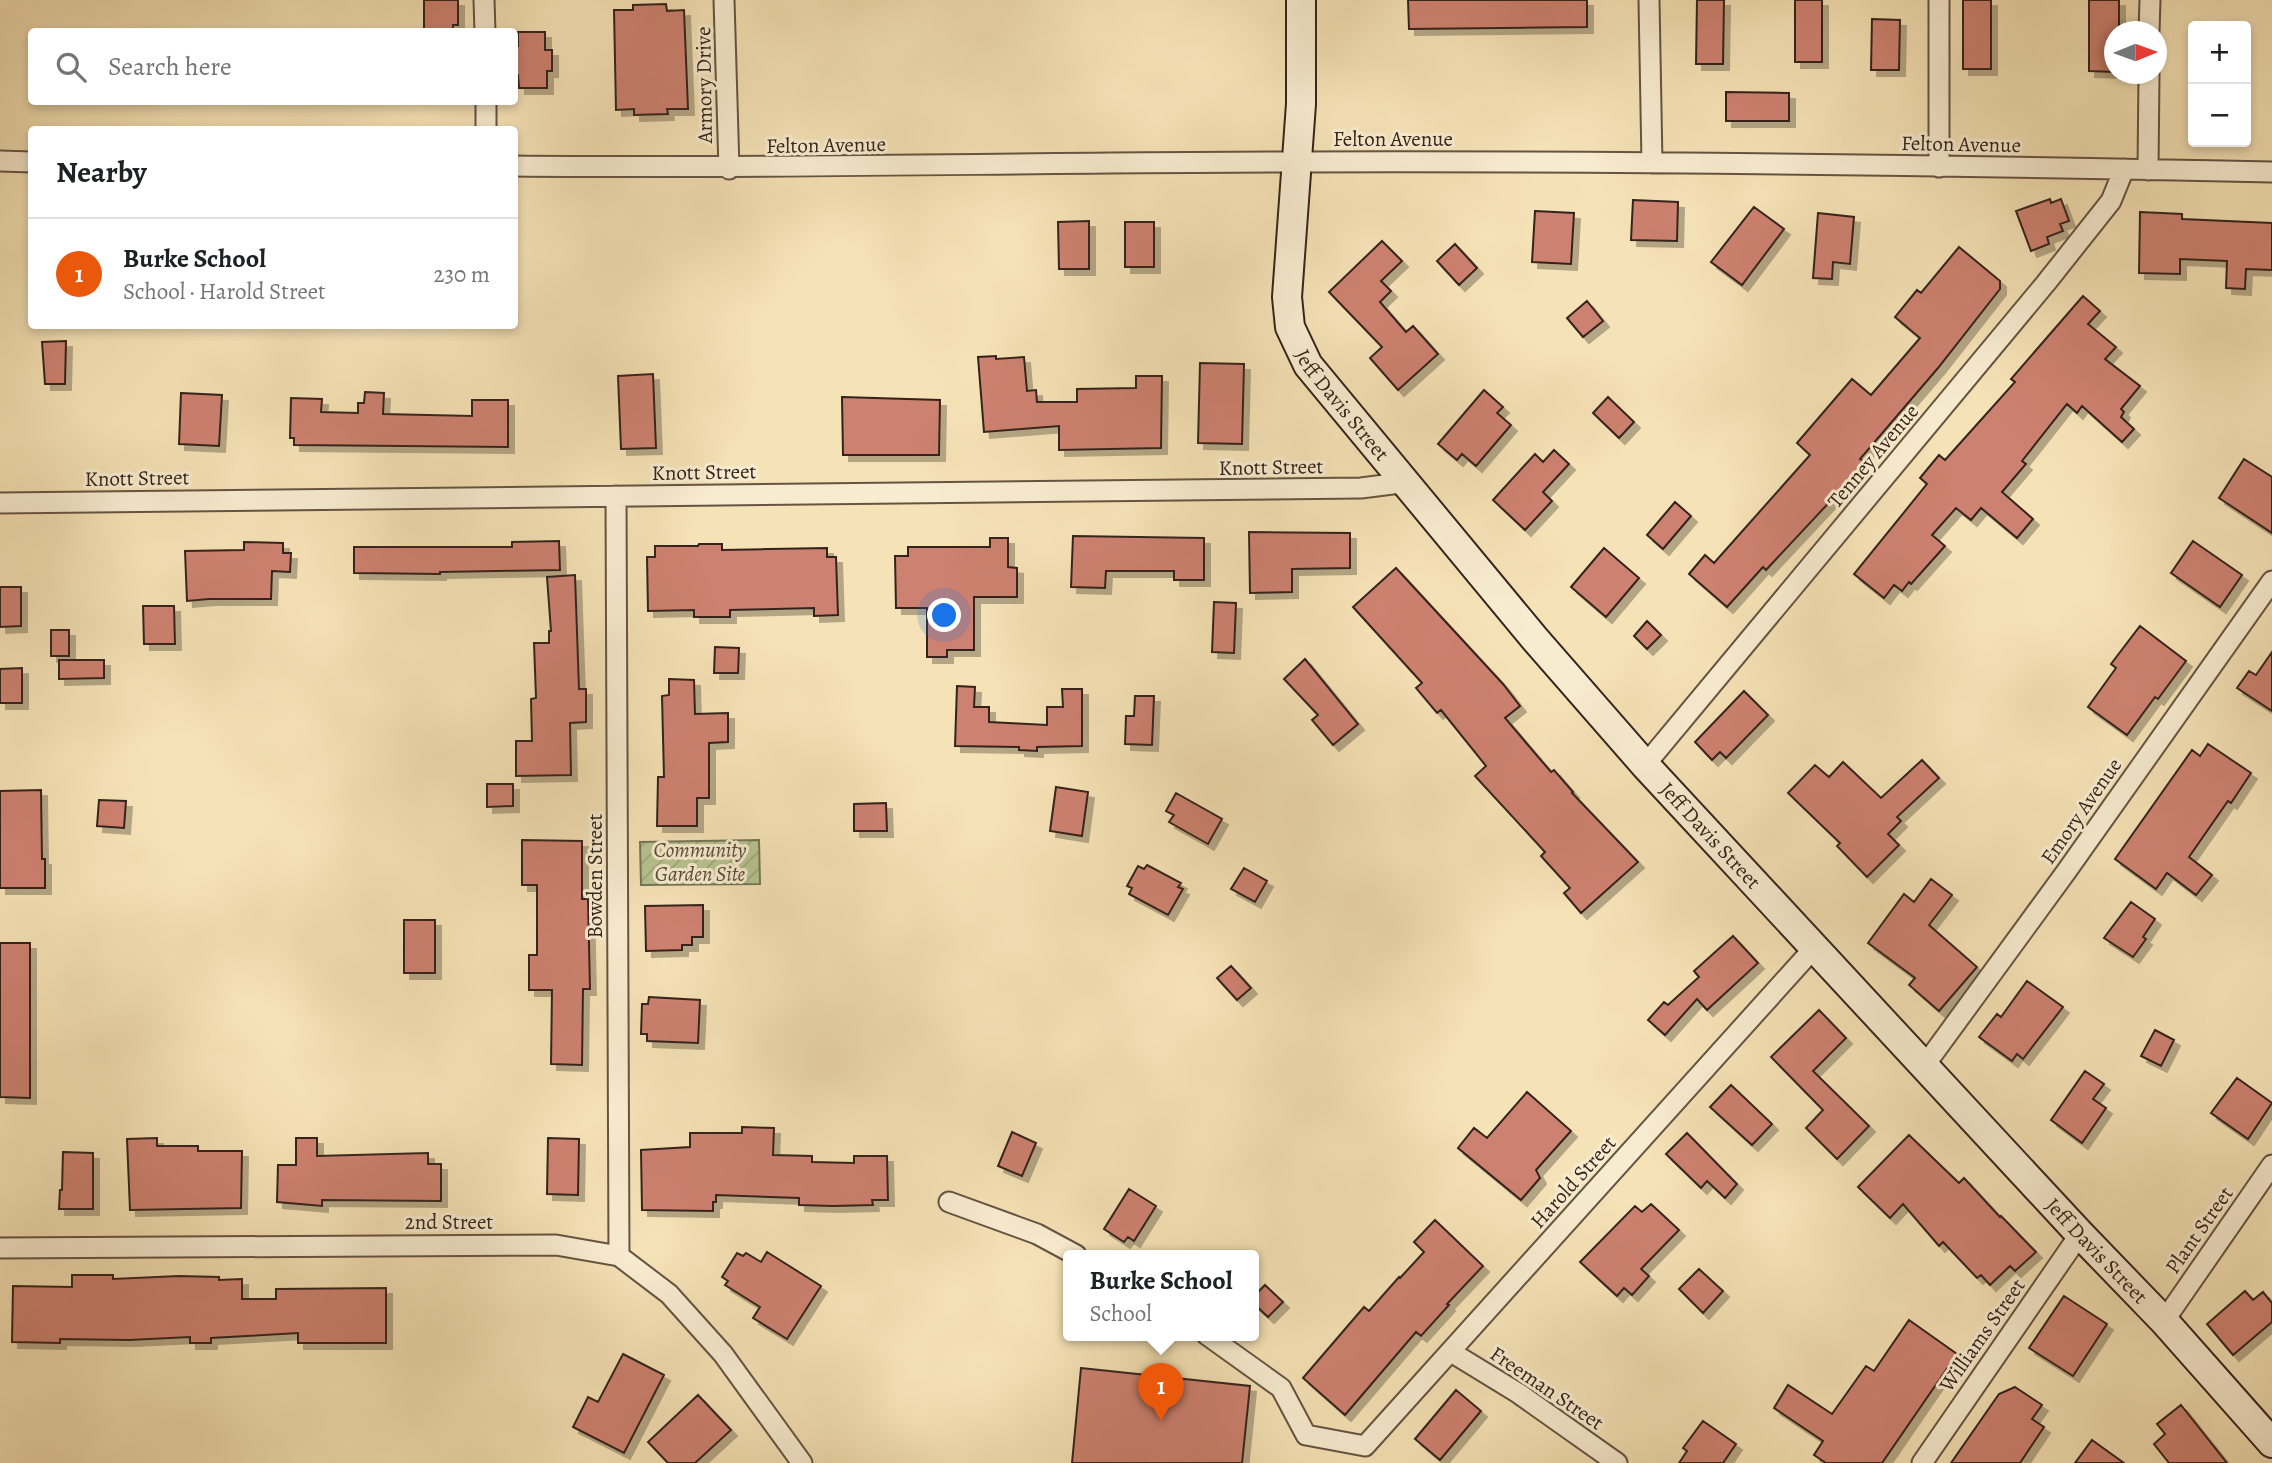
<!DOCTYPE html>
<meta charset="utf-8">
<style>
body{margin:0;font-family:Alegreya,serif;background:#f6f6f6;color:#202124}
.controls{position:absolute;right:21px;top:21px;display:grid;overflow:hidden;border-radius:7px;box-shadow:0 4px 10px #0003}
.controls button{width:63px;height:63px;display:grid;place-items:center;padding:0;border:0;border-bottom:2px solid #e0e0e0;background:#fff;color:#202124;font:35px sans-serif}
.compass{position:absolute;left:2104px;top:21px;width:63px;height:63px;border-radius:50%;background:#fff;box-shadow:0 4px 10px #0003;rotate:89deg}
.you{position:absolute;left:945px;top:616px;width:24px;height:24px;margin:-18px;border:5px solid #fff;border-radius:50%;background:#1a73e8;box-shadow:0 0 0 10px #1a73e833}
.badge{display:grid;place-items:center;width:46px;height:46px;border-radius:50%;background:#ea580c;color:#fff;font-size:23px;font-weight:700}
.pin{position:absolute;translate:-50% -58px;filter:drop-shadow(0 2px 4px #0008)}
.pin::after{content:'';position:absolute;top:37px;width:24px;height:21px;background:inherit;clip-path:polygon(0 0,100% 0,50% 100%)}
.popup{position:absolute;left:1063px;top:1250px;width:196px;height:91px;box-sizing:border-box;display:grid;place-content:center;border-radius:7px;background:#fff;filter:drop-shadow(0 2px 5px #0005);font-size:23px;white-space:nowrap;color:#757577}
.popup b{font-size:26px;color:#202124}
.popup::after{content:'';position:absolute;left:50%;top:100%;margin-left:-14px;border:14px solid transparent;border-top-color:#fff}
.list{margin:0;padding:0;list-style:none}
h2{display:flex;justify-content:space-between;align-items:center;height:91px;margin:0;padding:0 28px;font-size:30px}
h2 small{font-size:23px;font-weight:400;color:#757577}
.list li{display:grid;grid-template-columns:46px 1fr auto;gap:21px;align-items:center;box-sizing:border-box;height:112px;padding:0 28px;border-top:2px solid #e0e0e0}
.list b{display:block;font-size:26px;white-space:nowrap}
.list p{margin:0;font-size:23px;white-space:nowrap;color:#757577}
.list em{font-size:23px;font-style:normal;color:#757577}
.icon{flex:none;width:38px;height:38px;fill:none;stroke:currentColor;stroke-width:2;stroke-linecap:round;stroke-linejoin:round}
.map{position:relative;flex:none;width:2272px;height:1463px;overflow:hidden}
.search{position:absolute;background:#fff;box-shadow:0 4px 10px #0003;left:28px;top:28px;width:490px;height:77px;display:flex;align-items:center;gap:18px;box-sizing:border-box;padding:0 24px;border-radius:7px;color:#757577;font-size:26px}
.panel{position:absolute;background:#fff;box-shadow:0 4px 10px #0003;left:28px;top:126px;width:490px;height:203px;border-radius:7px}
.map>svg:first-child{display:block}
</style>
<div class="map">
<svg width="2272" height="1463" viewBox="0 0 2272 1463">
<defs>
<pattern id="garden-furrows" width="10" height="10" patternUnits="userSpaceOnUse" patternTransform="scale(1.75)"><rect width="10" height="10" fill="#b7c491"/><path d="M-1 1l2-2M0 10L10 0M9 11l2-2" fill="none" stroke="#9ea87c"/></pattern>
<filter id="shadow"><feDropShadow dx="6" dy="6" stdDeviation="0" flood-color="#0004"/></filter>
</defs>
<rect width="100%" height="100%" fill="#f5e2b6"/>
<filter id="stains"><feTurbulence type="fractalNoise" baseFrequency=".00286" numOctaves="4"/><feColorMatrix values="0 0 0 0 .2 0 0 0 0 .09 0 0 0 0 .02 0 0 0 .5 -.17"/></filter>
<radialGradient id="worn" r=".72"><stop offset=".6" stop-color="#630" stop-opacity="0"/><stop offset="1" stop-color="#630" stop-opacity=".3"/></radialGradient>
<path fill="url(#garden-furrows)" stroke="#767456" stroke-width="2" d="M759,840l1,44 -119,1 -1,-43z"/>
<path fill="#cd816f" stroke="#35241b" stroke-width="2" filter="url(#shadow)" d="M424,0h34v25h-5v7h-29z
M1408,0h179v27l-178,2z
M1697,0h27l-1,64h-27z
M1795,0h27v62h-27z
M1963,0h28v69h-28z
M2089,0h30v32h-4v40l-26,-1z
M666,4l1,7 17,-1 4,99h-21l1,5 -34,1v-6l-18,1 -2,-100h19v-5z
M1872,19l28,1 -1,50h-28z
M518,32h27v18h7v21h-5v17h-28l-1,-13h-4v-29h4z
M1726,92l63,1v28h-63z
M2050,199l1,4 10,-4 8,22 -9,3 3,7 -16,6 2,7 -18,7 -15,-40z
M1633,200l45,2 -1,39 -46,-1z
M1754,207l30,22 -42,56 -31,-23z
M1535,211l39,2 -3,51 -39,-2z
M2140,212l42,2v5l90,4v47l-26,-1 -1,20 -19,-1 1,-27 -47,-2v15l-41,-1z
M1818,213l36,4 -4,47 -17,-2 -1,17 -19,-1z
M1089,221v48h-30l-1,-47z
M1125,222h29v45h-29z
M1382,241l20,20 -21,20 10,10 -11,11 26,30 7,-6 25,28 -40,36 -28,-32 12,-11 -53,-55z
M1455,244l22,24 -18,17 -22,-24z
M1959,247l41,34v8l-62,79 -78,91 6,4 -100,107 -3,-3 -36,40 -38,-33 16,-19 9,8 96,-108 -13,-12 55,-64 19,16 49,-57 -25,-21 22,-27 4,3z
M2083,296l17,15 -12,13 28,23 -11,12 35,27 -19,23 3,3 -3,5 13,12 -12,13 -40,-36 -5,7 -10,-9 -45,57 4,3 -24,28 31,27 -16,19 -36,-30 -10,12 -15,-12 -24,27 13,11 -34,38 -2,-2 -7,9 -8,-6 -10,13 -30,-24 73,-90 -7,-6 19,-23 6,5 70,-78 -4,-3z
M1587,301l16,20 -20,16 -16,-19z
M66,341l-1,43h-20l-3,-42z
M996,356v3l28,-2 3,34 9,-1 1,12h40v-13l59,-1v-12h26l-1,72 -102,2v-24l-75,6 -6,-75z
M1200,363l44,1 -2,80 -44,-1z
M653,374l3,74 -35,1 -3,-73z
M1484,390l19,17 -6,6 14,12 -35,41 -14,-12 -5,6 -19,-16z
M365,392l19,1 -1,21 89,2v-16h36v47l-214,-2v-7h-4l1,-40 31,1 -1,13 37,1v-10h6z
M181,393l41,2 -3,51 -40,-2z
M842,397l98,3 -1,55h-96z
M1608,397l26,25 -15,16 -26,-25z
M1554,450l15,14 -26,28 9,9 -27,29 -32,-30 42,-46 8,8z
M2244,459l28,18v56l-53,-35z
M1675,502l16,14 -28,33 -16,-14z
M1249,532l101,1v35l-58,1v23l-42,1z
M1073,536l131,2v42h-30v-9h-68l-1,17 -34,-1z
M990,538h18v29l9,1v29h-43v53h-27v7h-20v-49h-31l-1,-52h13v-9h82z
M559,541l1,29 -120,2v2l-86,-1v-26h158v-5z
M2193,541l49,34 -22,32 -49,-34z
M244,542l39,1v10h8l-1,19 -18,-1 -1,28h-62l-22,2 -2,-50 59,-1z
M699,544h23v6l105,-2v9h9l2,58 -24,1v-8l-84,2v7h-36v-7l-46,1 -1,-54h8v-11h43z
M1604,548l35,30 -33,39 -35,-30z
M1396,568l107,116 17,22 -15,12 46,54 3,-2 19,22 -1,1 66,69 -57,51 -17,-20 6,-5 -29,-32 4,-4 -70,-76 11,-10 -45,-56 -4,3 -21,-25 6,-5 -69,-76z
M575,575l4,114h7v33l-16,1 1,52 -55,1v-35h16l-1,-42 5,-1 -2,-55h15v-12h2l-4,-54z
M0,587h21v39l-21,1z
M1214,602l22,1 -2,50 -22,-1z
M143,606h31l1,38h-31z
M1647,621l14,14 -14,14 -13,-13z
M2140,626l46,35 -28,38 -3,-2 -28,38 -39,-28 28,-39 -5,-4z
M51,630h18v26h-18z
M715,647l24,1 -1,25h-24z
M2272,652v59l-35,-23 12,-17 7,4z
M1305,659l53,65 -25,21 -21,-25 6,-5 -34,-36z
M59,660h45v18l-45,1z
M22,668v35h-22v-34z
M669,679l25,1 1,34 33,-1v29l-19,1v55h-12v28h-40l1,-49h6l-2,-81 7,-1z
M957,686l18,1 -1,20h15v15l58,3v-18h16l-1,-18h20v57l-45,1v4l-18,-1v-3l-64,-1z
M1744,691l24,24 -42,43 -6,-6 -8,8 -17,-18z
M1135,696h19l-2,49 -27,-1 1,-28h8z
M2208,744l43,29 -20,30 -3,-2 -39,56 23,18 -16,20 -29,-22 -11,16 -41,-30 77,-109 8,6z
M1922,760l17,18 -42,39 4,4 -13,13 11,11 -32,32 -30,-31 3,-3 -52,-50 27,-28 14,12 14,-15 38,36z
M487,784h26v22l-26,1z
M1056,787l32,5 -6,44 -32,-5z
M41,790l1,69h3v29h-45v-97z
M1176,793l46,26 -14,25 -39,-22 5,-7 -8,-4z
M99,800l27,1 -2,27 -27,-2z
M886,803l1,28h-33v-27z
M522,840l60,1v58h6l2,90h-7l-1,76 -31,-1 1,-74h-23v-35h8v-70h-15z
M1147,865l34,18 -3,4 5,2 -15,26 -39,-21 3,-6 -5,-2 11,-20 6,3z
M1244,868l23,13 -12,21 -24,-13z
M1931,879l21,16 -23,30 48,42 -38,44 -30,-26 6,-7 -47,-35 36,-49 10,8z
M2131,902l24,17 -12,18 3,2 -13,18 -29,-19z
M703,905v32h-11v8h-10v5l-36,1 -1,-45z
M404,920h31v53h-31z
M1733,936l25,27 -51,47 -10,-11 -32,36 -17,-15 16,-18 4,3 31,-28 -5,-6z
M0,943h30v155l-30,-1z
M1231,966l20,22 -14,12 -20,-22z
M2027,981l36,26 -40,52 -6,-5 -5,7 -33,-24 18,-23 4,3z
M649,997l51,3 -2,43 -51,-2v-7h-6l1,-30h6z
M1819,1010l27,28 -33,33 56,55 -32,33 -31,-31 17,-18 -52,-53z
M2155,1030l19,10 -13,26 -20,-10z
M2085,1071l19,13 -11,15 13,9 -24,35 -31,-23z
M2237,1078l35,25 -24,36 -37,-26z
M1731,1085l41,39 -20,21 -42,-38z
M1527,1092l44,39 -35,39 4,8 -19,22 -63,-52 16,-20 13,10z
M742,1127l32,1 -1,27 39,1v6l42,1v-7h33l1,44h-16l1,5 -40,1 -34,-1v-7l-83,-3v7h-3v9l-71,-1 -1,-60 49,-3v-14h52z
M1012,1132l24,11 -14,33 -24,-10z
M1687,1133l50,51 -12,14 -18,-17 -6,7 -35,-34z
M1909,1135l50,48 5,-5 36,39 1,-1 35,36 -21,19 -5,-5 -20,19 -9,-10 -4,3 -34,-36 -4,4 -36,-42 -13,14 -32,-31z
M157,1138v8h41v5h44l-1,57 -111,2 -3,-71z
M296,1138h21v18l111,-3v11h13v37l-119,-1v6l-45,-4 1,-37h18z
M548,1138l31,1 -1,56 -31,-1z
M63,1152l30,1v56h-34l1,-19h2z
M1129,1189l27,17 -22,35 -6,-4 -4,5 -20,-13z
M1651,1204l28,26 -38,39 8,7 -17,19 -8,-7 -7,8 -37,-34 55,-56 7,6z
M1435,1220l48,46 -36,38 2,1 -28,31 -5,-4 -71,83 -42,-37 61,-71 5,4 30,-34 1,1 24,-26 -10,-10z
M767,1252l54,34 -34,53 -34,-21 7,-11 -35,-22 3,-4 -6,-4 15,-24 6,3 3,-3 15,9z
M1699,1269l24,22 -20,22 -24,-24z
M72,1275h41v4l66,-3 40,1v3l23,-1v20h34v-10l110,-1v55h-88v-10l-87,5v5h-21v-6l-61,3 -69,-1v4l-48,-1 1,-56 59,1z
M1265,1285l18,17 -15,15 -14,-13v-8z
M2245,1291l8,9 10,-8 9,11v19l-39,33 -26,-31z
M2064,1296l43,28 -34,52 -44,-28z
M1909,1320l48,34 -75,109h-56l-12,-8 9,-14 -49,-33 14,-23 44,29 34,-48 8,5z
M623,1354l41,21 -40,78 -51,-26 15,-30 10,5z
M1081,1368l169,18 -8,77h-170z
M2015,1387l27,18 -10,14 12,8 -24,36h-69l48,-69z
M1456,1390l25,21 -41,49 -25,-21z
M698,1395l33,35 -36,33h-27l-20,-21z
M2181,1405l46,58h-58l-15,-19 11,-10 -8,-10z
M1703,1421l33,23 -13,19h-44l8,-12 -4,-3z
M2092,1440l32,23h-49z"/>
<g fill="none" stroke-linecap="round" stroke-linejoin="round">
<g stroke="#655442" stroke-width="23">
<path id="street" d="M484,0l1,32
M724,0l5,169
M1649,0l3,163
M2149,32l1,-32
M486,102v28
M0,161l32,1
M514,166c263,3 524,-4 787,-4 323,-1 647,3 971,10
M1939,167v-167
M2148,170l1,-96
M616,496l3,760
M0,503l1361,-15 47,-6
M1645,765l401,-482 65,-82 13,-32
M1925,1065l141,-193 206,-291
M949,1202l88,32 39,21
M0,1248l556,-3 63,11 50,38 54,60 79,109
M2164,1321l108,-156
M1207,1335l74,53 25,47 59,11 449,-498
M1451,1352l67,41 99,70
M1922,1463l158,-229"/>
</g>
<g stroke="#35241b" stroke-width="32">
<g id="secondary">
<path id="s1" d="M1301,0v104l-14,193 3,30 18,38 227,274 110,126 435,469 84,87 108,122"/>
</g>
</g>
<use href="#street" stroke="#f8ecd0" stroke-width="19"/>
<use href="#secondary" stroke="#f8ecd0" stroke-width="28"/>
</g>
<g text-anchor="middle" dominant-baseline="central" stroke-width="6" stroke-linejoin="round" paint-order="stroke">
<g font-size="21" fill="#35241b" stroke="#f8ecd0">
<text transform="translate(704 85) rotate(-91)">Armory Drive</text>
<text x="1393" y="139">Felton Avenue</text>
<text transform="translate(1961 144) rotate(1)">Felton Avenue</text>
<text transform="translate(826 145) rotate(-1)">Felton Avenue</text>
<text stroke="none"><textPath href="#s1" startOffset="422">Jeff Davis Street</textPath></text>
<text transform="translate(1873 456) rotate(-50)">Tenney Avenue</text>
<text transform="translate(1271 467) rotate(-1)">Knott Street</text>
<text transform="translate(704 472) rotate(-1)">Knott Street</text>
<text transform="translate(137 478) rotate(-1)">Knott Street</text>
<text transform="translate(2081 811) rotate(-55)">Emory Avenue</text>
<text stroke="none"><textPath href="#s1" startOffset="989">Jeff Davis Street</textPath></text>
<text transform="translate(595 876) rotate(-90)">Bowden Street</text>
<text transform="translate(1573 1182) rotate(-48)">Harold Street</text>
<text x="449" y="1222">2nd Street</text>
<text transform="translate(2199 1230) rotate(-55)">Plant Street</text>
<text stroke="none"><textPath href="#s1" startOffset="1556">Jeff Davis Street</textPath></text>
<text transform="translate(1982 1335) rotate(-55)">Williams Street</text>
<text transform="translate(1547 1388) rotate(34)">Freeman Street</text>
</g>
<g font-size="21" font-style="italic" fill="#564c38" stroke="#f8ecd0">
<text x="700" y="850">Community<tspan x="700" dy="24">Garden Site</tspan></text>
</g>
</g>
<rect width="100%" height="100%" filter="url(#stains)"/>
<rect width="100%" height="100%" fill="url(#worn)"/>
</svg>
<div class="controls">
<button>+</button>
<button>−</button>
</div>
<svg class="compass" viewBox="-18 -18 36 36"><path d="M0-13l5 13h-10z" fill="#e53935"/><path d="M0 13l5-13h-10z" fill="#757577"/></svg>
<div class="you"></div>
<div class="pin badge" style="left:1161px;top:1421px">1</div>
<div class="popup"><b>Burke School</b>School</div>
<div class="search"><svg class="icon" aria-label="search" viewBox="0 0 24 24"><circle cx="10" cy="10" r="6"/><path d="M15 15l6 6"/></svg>Search here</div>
<section class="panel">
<h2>Nearby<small></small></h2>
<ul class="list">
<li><span class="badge">1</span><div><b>Burke School</b><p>School · Harold Street</p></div><em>230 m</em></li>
</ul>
</section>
</div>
